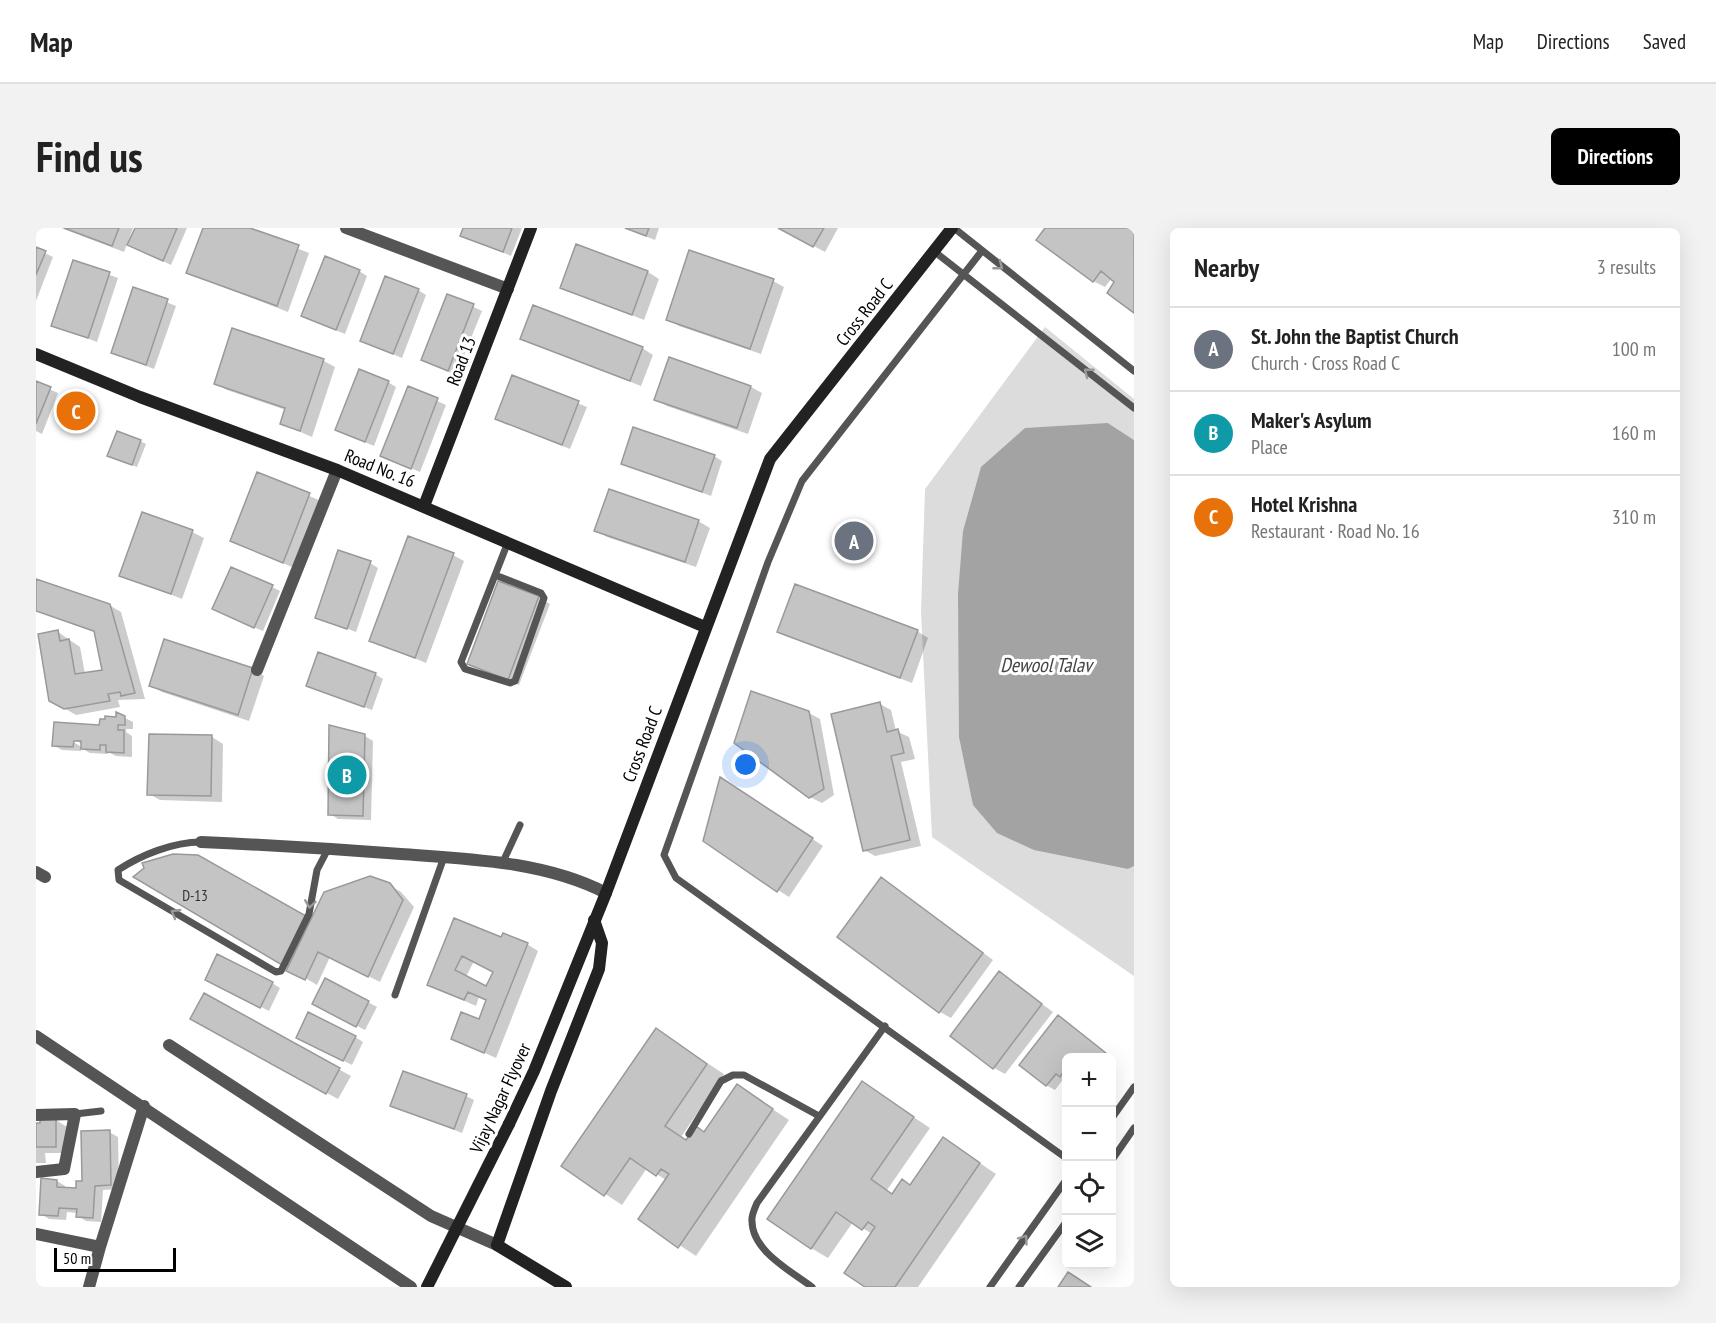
<!DOCTYPE html>
<meta charset="utf-8">
<style>
body{margin:0;font-family:"PT Sans Narrow",sans-serif;background:#f2f2f2;color:#222}
.controls{position:absolute;right:18px;bottom:18px;display:grid;overflow:hidden;border-radius:9px;box-shadow:0 6px 24px #0002}
.controls button{width:54px;height:54px;display:grid;place-items:center;padding:0;border:0;border-bottom:2px solid #e0e0e0;background:#fff;color:#222;font:30px sans-serif}
.scale{position:absolute;left:18px;bottom:15px;width:122px;box-sizing:border-box;padding-left:6px;border:3px solid #000;border-top:0;font-size:16px;line-height:21px;white-space:nowrap;color:#000;-webkit-text-stroke:4px #fff;paint-order:stroke}
.you{position:absolute;left:710px;top:537px;width:21px;height:21px;margin:-15px;border:4px solid #fff;border-radius:50%;background:#1a73e8;box-shadow:0 0 0 9px #1a73e833}
.badge{display:grid;place-items:center;width:39px;height:39px;border-radius:50%;background:#000;color:#fff;font-size:20px;font-weight:700}
.pin{position:absolute;translate:-50% -50%;border:3px solid #fff;box-shadow:0 2px 6px #0006}
.list{margin:0;padding:0;list-style:none}
h2{display:flex;justify-content:space-between;align-items:center;height:78px;margin:0;padding:0 24px;font-size:26px}
h2 small{font-size:20px;font-weight:400;color:#767676}
.list li{display:grid;grid-template-columns:39px 1fr auto;gap:18px;align-items:center;box-sizing:border-box;height:84px;padding:0 24px;border-top:2px solid #e0e0e0}
.list b{display:block;font-size:22px;white-space:nowrap}
.list p{margin:0;font-size:20px;white-space:nowrap;color:#767676}
.list em{font-size:20px;font-style:normal;color:#767676}
.icon{flex:none;width:33px;height:33px;fill:none;stroke:currentColor;stroke-width:2;stroke-linecap:round;stroke-linejoin:round}
.map{position:relative;flex:none;width:1098px;height:1059px;overflow:hidden;border-radius:9px}
header{display:flex;align-items:center;gap:36px;box-sizing:border-box;height:84px;padding:0 30px;background:#fff;border-bottom:2px solid #e0e0e0}
header strong{font-size:28px}
nav{display:flex;gap:33px;margin-inline-start:auto;font-size:21px}
.intro{display:flex;align-items:center;justify-content:space-between;box-sizing:border-box;height:144px;padding:0 36px}
h1{margin:0;font-size:42px}
.button{padding:15px 27px;border-radius:9px;background:#000;color:#fff;font-size:21px;font-weight:700}
main{display:flex;gap:36px;padding:0 36px}
aside{flex:1;background:#fff;border-radius:9px;box-shadow:0 6px 24px #0002}
.map>svg:first-child{display:block}
</style>
<header>
<strong>Map</strong>
<nav><a>Map</a><a>Directions</a><a>Saved</a></nav>
</header>
<div class="intro"><h1>Find us</h1><a class="button">Directions</a></div>
<main>
<div class="map">
<svg width="1098" height="1059" viewBox="0 0 1098 1059">
<rect width="100%" height="100%" fill="#fff"/>
<path fill="#dcdcdc" d="M1009,99l89,72v41l-26,-17 20,446 6,-3v110l-202,-139 -11,-225 4,-123z"/>
<path fill="#a3a3a3" d="M1072,195l26,17v426l-6,3 -94,-19 -37,-17 -24,-28 -14,-68 -1,-143 5,-63 18,-64 44,-39z"/>
<path fill="#0003" fill-rule="evenodd" d="M25,0h72l-9,24z
M101,0h50l-16,37 -33,-16z
M168,0h42l63,25 -21,59 -100,-39z
M429,0h57l-11,28 -49,-20z
M588,0h35l-4,12z
M744,0h58l-13,24z
M1011,0h87v83l-18,-29 -4,-4 -7,9 -12,-6z
M0,21l17,8 -17,44z
M38,34l44,16 -21,64 -44,-17z
M323,43l8,5 -22,58 -34,-14z
M612,44l11,7 -15,41 -82,-33z
M737,53l11,6 -23,67 -82,-28 -11,-7z
M98,61l42,17 -22,63 -41,-16z
M382,62l8,5 -24,63 -40,-17z
M412,67l34,16 -26,64 -34,-15z
M197,102l91,31 11,6 -23,70 -30,-13 4,-14 -59,-20 -11,-6z
M486,111l120,9 11,7 -12,31z
M477,149l74,30 -17,42 -65,-26z
M352,154l8,5 -22,59 -37,-16z
M0,155l22,10 -16,41 -6,-3z
M715,159l11,6 -14,41 -81,-28 -11,-7z
M372,160l38,17 -26,67 -38,-16z
M104,213l6,3 -9,23 -28,-11z
M678,228l8,5 -11,35 -88,-33z
M222,246l63,27 -27,67 -63,-28z
M662,293l12,7 -14,39 -89,-30 -11,-7z
M156,304l12,6 -22,61 -61,-24z
M417,327l11,6 -38,102 -55,-23z
M334,335l8,5 -22,64 -39,-15z
M0,353l73,24 12,7 24,87 -27,1 2,7 -44,8 -26,-15 8,-68 22,15 5,27 19,-3 -8,-38 -60,-22z
M236,359l8,4 -17,40 -40,-17z
M502,369l12,7 -31,81 -50,-22z
M881,403l11,7 -16,45 -133,-51z
M217,441l11,7 -15,45 -87,-29 -11,-7z
M339,446l8,5 -11,31 -64,-24z
M844,476l11,6 5,21 13,6 6,22 -14,3 20,84 -46,10 -11,-6z
M773,485l11,6 14,76 -12,8 -12,-6z
M81,486l16,8v7h-7v3l6,4v21l-16,-1 -8,-4v2l-18,-1 -9,-5v3l-19,-1 -9,-5 2,-21 46,3v-7l5,1 1,-4 10,1zM32,508l14,8v3l-16,-9z
M329,508l8,5 -2,79 -33,-1 -8,-5z
M176,509l11,7 -1,58 -62,-2 -11,-6z
M696,557l91,61 -34,51 -11,-7z
M161,629l115,64 77,-36 12,7 13,15 -34,75 -50,-25 -13,28 -181,-108 10,-9 -2,-5 13,-5z
M857,658l100,74 -42,58 -11,-6z
M419,692l47,19 25,5 11,7 -42,107 -44,-20 27,-17 9,-20 -9,-4 -3,9 -47,-21zM438,733l21,11 -8,16 -21,-11z
M963,745l54,39 -48,62 -11,-6z
M290,752l51,27 -12,23 -43,-22z
M236,755l8,5 -11,23 -54,-27z
M169,767l146,81 -13,23 -146,-80z
M1023,789l8,5 46,37 -1,2v-3h-46v21l-2,-1 -9,12 -9,-5z
M620,802l68,44 -43,63 6,4 18,-8 32,-47 52,34 -93,136 -56,-37 26,-39 -19,-12 -25,37 -59,-39z
M319,809l8,5 -11,23 -46,-23z
M826,855l68,45 -43,62 6,4 18,-7 33,-48 52,35 -78,113h-51l5,-53 -19,-12 -25,36 -17,-10z
M430,868l8,4 -12,33 -70,-28z
M20,892l11,7v26h-22l1,10h-10v4v-43z
M73,904l9,5 1,52 -16,1 -2,32 -15,-1 -8,-5v-3l-11,-1 -1,8 -17,-1 -8,-5 16,-33 8,5v3h12l7,-7z"/>
<path fill="#c4c4c4" stroke="#999" stroke-width="1.5" fill-rule="evenodd" d="M28,0h55l-7,18z
M99,0h42l-14,33 -36,-16z
M167,0h47l49,17 -22,61 -91,-33z
M427,0h49l-9,24 -43,-16z
M589,0h24l-3,8z
M742,0h46l-11,19z
M1009,0h89v85l-27,-20 7,-11 -13,-11 -8,11 -57,-42z
M540,16l72,27 -16,44 -72,-27z
M0,19l10,4 -10,24z
M653,22l85,29 -24,70 -84,-29z
M289,28l35,14 -24,60 -35,-14z
M37,32l37,12 -22,66 -37,-12z
M349,48l34,13 -26,65 -33,-13z
M97,59l35,12 -22,66 -35,-12z
M411,66l27,10 -26,67 -27,-11z
M497,77l110,42 -13,34 -110,-42z
M196,100l92,31 -24,72 -20,-7 5,-16 -71,-24z
M633,129l82,29 -14,42 -83,-28z
M323,141l30,12 -24,61 -30,-12z
M476,147l67,26 -17,44 -67,-26z
M0,153l15,6 -15,37z
M372,158l30,12 -27,71 -31,-13z
M597,199l82,28 -13,37 -81,-28z
M81,203l24,9 -9,25 -25,-9z
M221,244l53,21 -27,70 -53,-22z
M573,261l90,31 -14,42 -91,-31z
M106,284l51,18 -22,64 -52,-18z
M372,308l46,17 -39,105 -46,-17z
M302,322l33,11 -24,68 -32,-11z
M195,339l42,18 -19,43 -42,-19z
M0,351l74,25 25,89 -14,3 -1,-4 -12,2 2,7 -46,8 -15,-8 -11,-67 20,-4 2,11 9,-2 6,35 27,-4 -8,-39 -58,-20z
M462,353l41,15 -31,84 -41,-16z
M759,356l123,46 -18,48 -123,-46z
M128,411l89,29 -15,47 -89,-29z
M282,424l58,21 -12,34 -58,-21z
M715,463l58,20 15,78 -15,9 -75,-55z
M844,474l7,30 11,-3 6,24 -13,3 19,84 -47,11 -32,-137z
M80,484l9,4v9h-7v5h6v23l-18,-1v-7h-6v5l-19,-1v-8h-7l-1,6 -21,-1 2,-24 45,3 1,-6h5v-3l11,1z
M293,497l36,9 -2,82 -35,-1z
M113,506l63,1 -1,61 -64,-1z
M684,549l93,61 -36,54 -74,-51z
M137,626l25,1 108,61 -24,49 -149,-88 11,-9 -2,-5z
M334,648l20,7 13,17 -35,77 -50,-25 -13,28 -19,-9 38,-79z
M845,649l102,76 -44,60 -102,-76z
M418,690l47,19 2,-4 25,10 -44,110 -33,-14 10,-27 18,7 7,-19 -18,-8 -4,8 -37,-15zM426,728l31,16 -7,14 -31,-16z
M181,726l56,28 -13,26 -55,-28z
M963,743l43,33 -49,65 -43,-33z
M289,750l44,23 -13,26 -44,-23z
M168,765l136,75 -14,26 -136,-75z
M272,784l48,24 -13,25 -47,-23z
M1022,787l48,38 -4,5h-36v16l-3,-2 -3,5 -4,-3 -10,12 -27,-21z
M620,800l51,36 -42,62 21,14 10,-14 8,6 33,-48 36,25 -95,139 -40,-29 31,-45 -8,-5 -5,7 -26,-18 -26,38 -43,-30z
M367,843l64,23 -13,35 -64,-23z
M826,853l52,36 -43,62 21,15 10,-15 8,6 33,-48 37,26 -85,124h-30l-21,-14 31,-46 -7,-5 -6,8 -26,-18 -25,37 -44,-30z
M4,891h16v28h-20v-24h4z
M74,902l1,55 -16,1 -2,32 -17,-1 1,-8 -18,-1 -1,8 -19,-1 2,-37 16,2v7l19,1v-7h6l-1,-50z
M1032,1044l23,15h-33z"/>
<g fill="none" stroke-linecap="round" stroke-linejoin="round">
<path stroke="#555" stroke-width="7" d="M918,0l180,143
M899,24l199,156
M945,24l-179,229 -34,81 -104,293 12,23 390,280
M459,347l46,18 3,5 -29,83 -5,2 -45,-14 -4,-7 47,-120
M165,614c-28,0 -60,13 -83,28l1,10 157,92 5,-1 28,-57 8,-44 11,-21
M466,636l18,-39
M359,767l49,-138
M39,886l26,-3
M1076,890l22,-31
M653,906l32,-53 12,-6h11l75,41
M1076,932l22,-32
M776,1059c-21,-16 -60,-36 -60,-66 -1,-5 3,-13 5,-18l128,-177
M954,1059l76,-107
M983,1059l47,-65"/>
<path stroke="#555" stroke-width="12" d="M310,0l162,61
M221,442l80,-200
M165,614c66,3 133,7 200,12 68,5 143,7 205,39
M0,644l9,5
M0,808l375,251
M133,817l262,171 66,29
M0,887l39,-1 -11,55 -28,3
M0,1006l64,13 -11,40
M64,1019l44,-141"/>
<path stroke="#222" stroke-width="12" d="M0,126l104,43 197,73 368,157
M388,278l107,-278
M473,896l25,-53 72,-178 164,-434 182,-231
M530,1059l-69,-42 54,-154 48,-122 3,-26 -8,-23"/>
<path stroke="#222" stroke-width="12" d="M391,1059l82,-163"/>
</g>
<defs><path id="oneway-chevron" d="M-2-3.5L2.5 0L-2 3.5" fill="none" stroke-width="1.6" stroke-linecap="round" stroke-linejoin="round" transform="scale(1.5)"/></defs>
<g stroke="#999">
<use href="#oneway-chevron" transform="translate(963 38) rotate(38)"/>
<use href="#oneway-chevron" transform="translate(1052 144) rotate(-142)"/>
<use href="#oneway-chevron" transform="translate(274 676) rotate(98)"/>
<use href="#oneway-chevron" transform="translate(139 685) rotate(-150)"/>
<use href="#oneway-chevron" transform="translate(988 1011) rotate(-54)"/>
</g>
<g text-anchor="middle" dominant-baseline="central" stroke-width="6" stroke-linejoin="round" paint-order="stroke">
<g font-size="15" fill="#313131">
<text x="159" y="667">D-13</text>
</g>
<g font-size="18" fill="#000" stroke="#fff">
<text transform="translate(828 84) rotate(-52)">Cross Road C</text>
<text transform="translate(425 133) rotate(-69)">Road 13</text>
<text transform="translate(344 240) rotate(22)">Road No. 16</text>
<text transform="translate(606 516) rotate(-69)">Cross Road C</text>
<text transform="translate(464 870) rotate(-65)">Vijay Nagar Flyover</text>
</g>
<g font-size="20" font-style="italic" fill="#444" stroke="#fff">
<text x="1010" y="437">Dewool Talav</text>
</g>
</g>
</svg>
<div class="controls">
<button>+</button>
<button>−</button>
<button><svg class="icon" aria-label="locate" viewBox="0 0 24 24"><circle cx="12" cy="12" r="6"/><path d="M12 2v4M12 18v4M2 12h4M18 12h4"/></svg></button>
<button><svg class="icon" aria-label="layers" viewBox="0 0 24 24"><path d="M12 4l9 5-9 5-9-5zM3 14l9 5 9-5"/></svg></button>
</div>
<div class="scale">50 m</div>
<div class="you"></div>
<div class="pin badge" style="left:818px;top:313px;background:#6b7280">A</div>
<div class="pin badge" style="left:311px;top:547px;background:#0f9aa8">B</div>
<div class="pin badge" style="left:40px;top:183px;background:#e8710a">C</div>
</div>
<aside>
<h2>Nearby<small>3 results</small></h2>
<ul class="list">
<li><span class="badge" style="background:#6b7280">A</span><div><b>St. John the Baptist Church</b><p>Church · Cross Road C</p></div><em>100 m</em></li>
<li><span class="badge" style="background:#0f9aa8">B</span><div><b>Maker's Asylum</b><p>Place</p></div><em>160 m</em></li>
<li><span class="badge" style="background:#e8710a">C</span><div><b>Hotel Krishna</b><p>Restaurant · Road No. 16</p></div><em>310 m</em></li>
</ul>
</aside>
</main>
